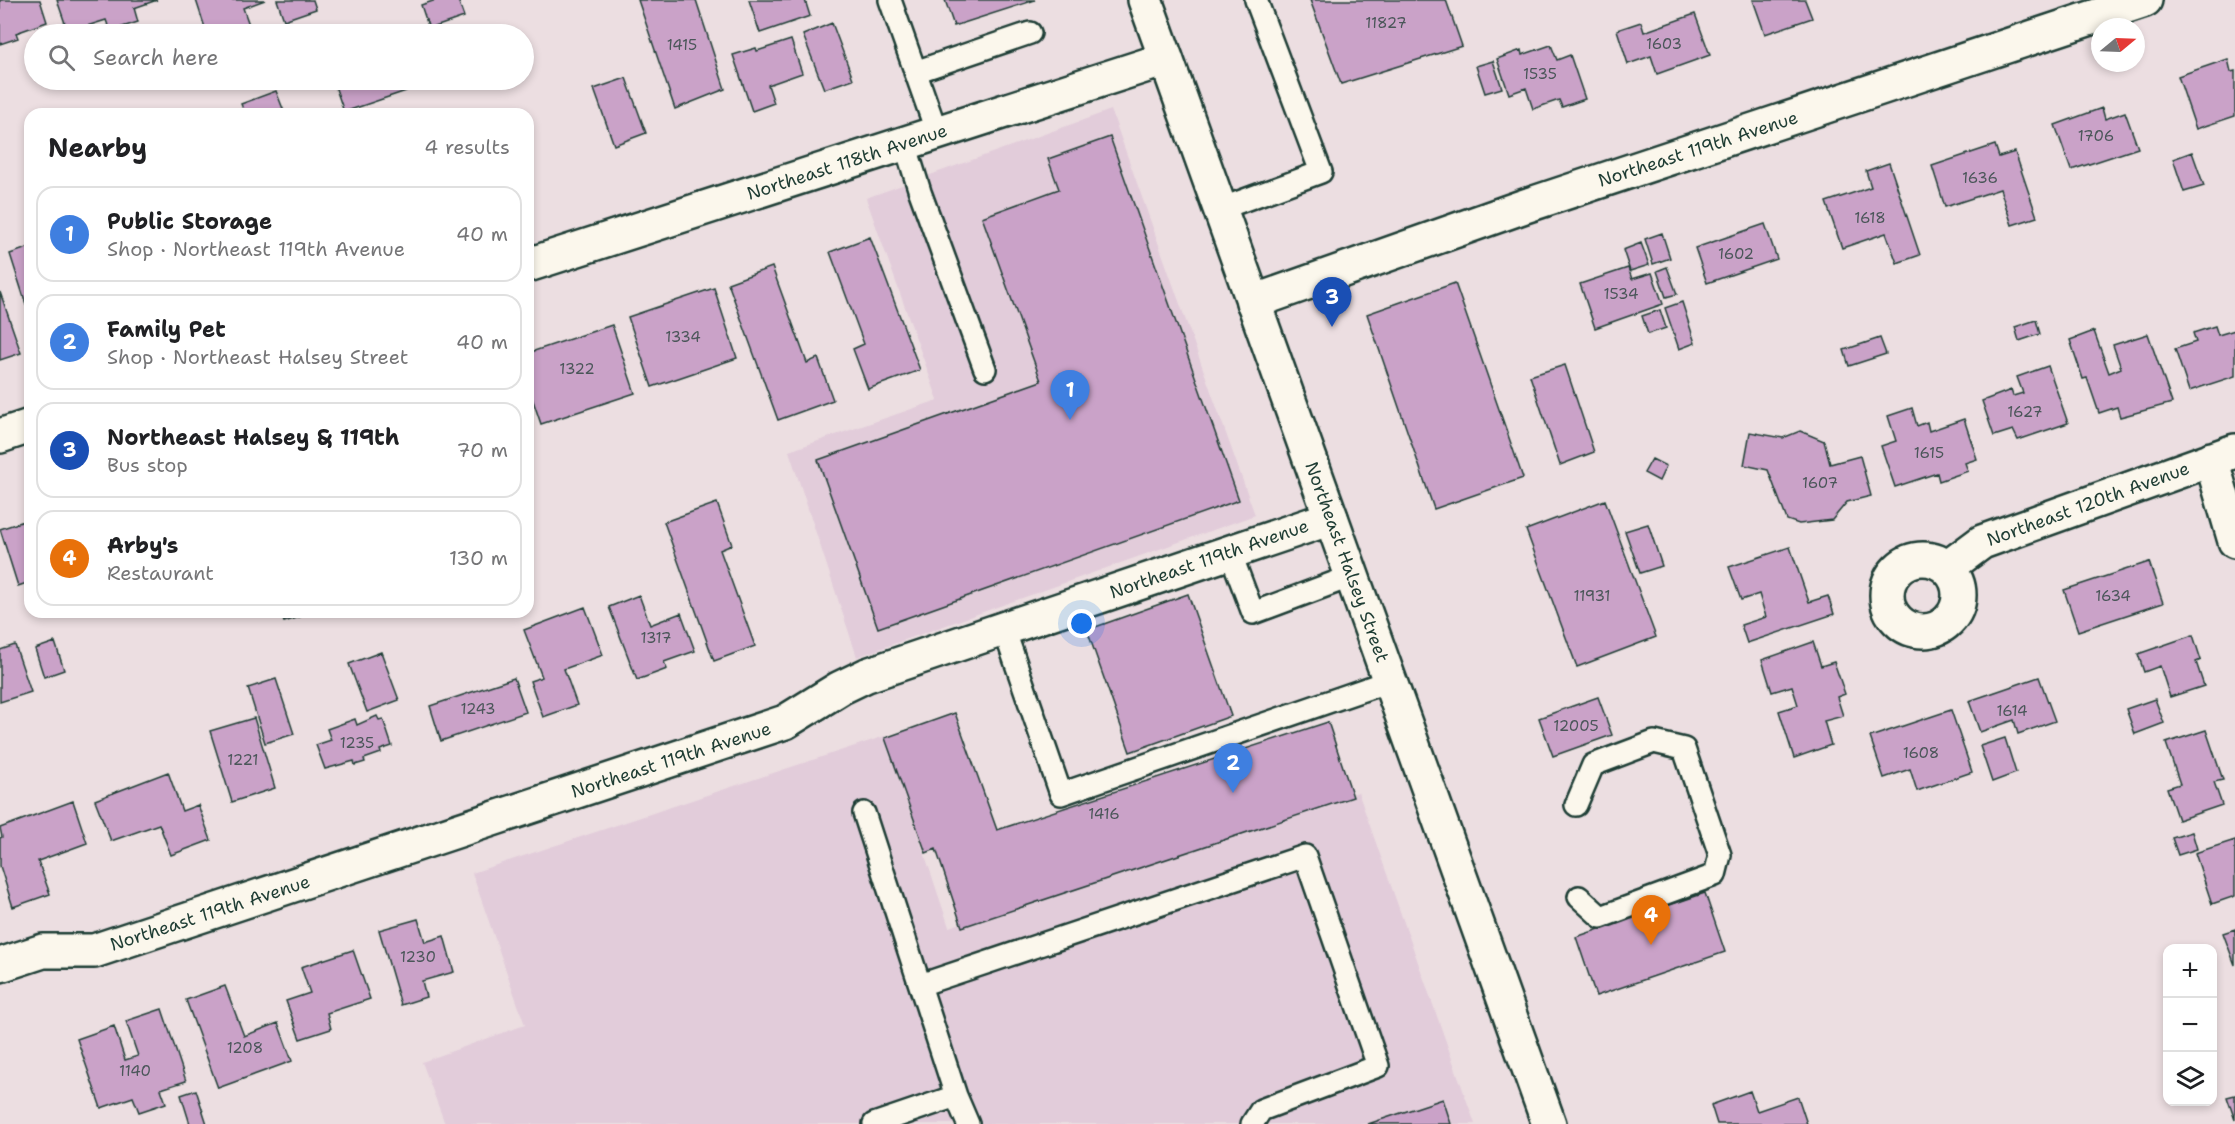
<!DOCTYPE html>
<meta charset="utf-8">
<style>
body{margin:0;font-family:"Shantell Sans",sans-serif;background:#f6f6f6;color:#202124}
.controls{position:absolute;right:18px;bottom:18px;display:grid;overflow:hidden;border-radius:12px;box-shadow:0 3px 9px #0003}
.controls button{width:54px;height:54px;display:grid;place-items:center;padding:0;border:0;border-bottom:2px solid #e0e0e0;background:#fff;color:#202124;font:30px sans-serif}
.compass{position:absolute;left:2091px;top:18px;width:54px;height:54px;border-radius:50%;background:#fff;box-shadow:0 3px 9px #0003;rotate:71deg}
.you{position:absolute;left:1082px;top:624px;width:21px;height:21px;margin:-15px;border:4px solid #fff;border-radius:50%;background:#1a73e8;box-shadow:0 0 0 9px #1a73e833}
.badge{display:grid;place-items:center;width:39px;height:39px;border-radius:50%;background:#d1495b;color:#fff;font-size:20px;font-weight:700}
.pin{position:absolute;translate:-50% -50px;filter:drop-shadow(0 2px 3px #0008)}
.pin::after{content:'';position:absolute;top:32px;width:21px;height:18px;background:inherit;clip-path:polygon(0 0,100% 0,50% 100%)}
.list{margin:0;padding:0;list-style:none}
h2{display:flex;justify-content:space-between;align-items:center;height:78px;margin:0;padding:0 24px;font-size:26px}
h2 small{font-size:20px;font-weight:400;color:#757577}
.list li{display:grid;grid-template-columns:39px 1fr auto;gap:18px;align-items:center;box-sizing:border-box;height:96px;margin:0 12px 12px;padding:0 12px;border:2px solid #e0e0e0;border-radius:18px}
.list b{display:block;font-size:22px;white-space:nowrap}
.list p{margin:0;font-size:20px;white-space:nowrap;color:#757577}
.list em{font-size:20px;font-style:normal;color:#757577}
.icon{flex:none;width:33px;height:33px;fill:none;stroke:currentColor;stroke-width:2;stroke-linecap:round;stroke-linejoin:round}
.map{position:relative;flex:none;width:2235px;height:1124px;overflow:hidden}
.search{position:absolute;background:#fff;box-shadow:0 3px 9px #0003;left:24px;top:24px;width:510px;height:66px;display:flex;align-items:center;gap:15px;box-sizing:border-box;padding:0 21px;border-radius:33px;color:#757577;font-size:22px}
.panel{position:absolute;background:#fff;box-shadow:0 3px 9px #0003;left:24px;top:108px;width:510px;height:510px;border-radius:18px}
.map>svg:first-child{display:block}
</style>
<div class="map">
<svg width="2235" height="1124" viewBox="0 0 2235 1124">
<rect width="100%" height="100%" fill="#ecdee1"/>
<filter id="ink" filterUnits="userSpaceOnUse"><feTurbulence type="fractalNoise" baseFrequency=".0167" numOctaves="2"/><feDisplacementMap in="SourceGraphic" scale="12" xChannelSelector="R" yChannelSelector="G"/><feConvolveMatrix kernelMatrix="1 2 1 2 8 2 1 2 1" color-interpolation-filters="sRGB"/></filter>
<g filter="url(#ink)">
<path fill="#e2ccda" d="M1111,110l144,405 -398,142 -68,-206 149,-51 -72,-202z
M885,736l64,191 409,-135 117,332h-1030l-23,-62 103,-37 -53,-152z"/>
<path fill="#caa2c8" stroke="#1f3d34" stroke-width="1.5" d="M0,0h40l7,22 -31,11 2,5 -18,6z
M57,0h100l-23,8 4,14 -28,9 -4,-11 -38,12z
M196,0h69l-22,8 9,25 -5,1h-40z
M277,0h36l3,9 -32,11z
M436,0h22l6,17 -35,12 -8,-24z
M638,0h58l29,89 -50,20z
M749,0h56l5,16 -50,17z
M945,0h90l-81,26z
M1310,0h136l16,46 -121,38z
M1753,0h52l7,18 -47,16z
M1695,14l15,41 -53,19 -6,-18 -23,8 -11,-34 24,-8 3,10z
M832,23l21,56 -29,10 -21,-54z
M791,40l11,33 -34,12 6,18 -22,8 -19,-56 23,-7 1,3z
M1551,45l6,15 13,-5 15,44 -23,8 -3,-7 -26,9 -7,-21 -17,6 -12,-35 24,-9 1,5z
M2228,59l3,13 4,-1v45l-39,13 -18,-53z
M1493,61l9,27 -17,5 -9,-27z
M626,78l20,55 -32,12 -20,-56z
M333,80h69l4,11 -62,21z
M276,91l9,23h-40l-4,-10z
M2102,108l3,11 20,-7 13,36 -67,22 -16,-45z
M1110,137l129,363 -361,128 -60,-168 223,-79 -59,-164 77,-28 -11,-30z
M1995,145l4,12 16,-5 22,65 -25,8 -12,-36 -55,18 -13,-41z
M2192,152l12,34 -20,6 -11,-33z
M1889,163l31,92 -23,8 -11,-30 -44,15 -16,-46 45,-15 -5,-16z
M1765,224l12,35 -70,24 -12,-35z
M1662,233l8,25 -17,6 -8,-25z
M870,237l50,133 -52,19 -15,-40 11,-5 -34,-92z
M1641,243l8,22 -19,6 -7,-21z
M30,247v56l-4,1 -16,-50z
M772,267l35,96 11,-5 15,42 -55,20 -50,-137z
M1667,267l10,27 -11,3 -9,-26z
M1628,268l4,11 20,-6 11,31 -68,24 -15,-44z
M1455,283l68,195 -89,31 -67,-195z
M714,288l23,70 -85,29 -24,-70z
M0,292l21,61 -21,7z
M1682,302l13,41 -16,6 -14,-41z
M1660,310l6,18 -18,6 -6,-18z
M2036,320l4,14 -21,7 -4,-14z
M612,325l23,68 -94,31 -13,-38v-33z
M2215,326l3,9 17,-5v46l-46,15 -14,-42 21,-7 -3,-9z
M2094,331l15,42 12,-5 -8,-23 35,-11 24,69 -52,14 -3,-10 -18,6 -12,-35 -4,1 -13,-39z
M1880,338l6,16 -37,12 -5,-16z
M1565,365l29,87 -34,13 -30,-89z
M2048,366l20,57 -50,17 -5,-10 -19,6 -12,-35 29,-11 2,6 10,-3 -6,-16z
M1912,408l5,18 10,-4 2,9 35,-12 13,40 -12,4 3,8 -29,10 -2,-8 -42,14 -14,-41 15,-5 -8,-25z
M1800,431l24,10 6,23 30,-8 11,40 -24,6 -15,18 -33,4 -12,-4 -19,-50 -24,-5 6,-33 33,6z
M1652,459l14,7 -7,15 -15,-8z
M1605,500l51,137 -79,30 -51,-137z
M717,503l15,42 -12,5 35,96 -41,15 -50,-139z
M30,519v63l-12,4 -18,-57z
M1648,524l14,42 -22,7 -15,-42z
M1790,547l19,55 19,-6 6,18 -87,29 -6,-18 25,-8 -7,-23 -18,6 -12,-33z
M2149,562l14,41 -85,28 -14,-41z
M1188,594l43,122 -101,36 -43,-122z
M639,595l11,30 31,-12 14,38 -31,11 3,7 -30,11 -28,-73z
M585,607l18,48 -39,14 13,36 -34,12 -13,-36 12,-4 -18,-47z
M280,612h19l1,5 -16,5z
M2193,635l8,25 -5,2 8,24 -34,11 -10,-31 -16,6 -6,-18z
M55,642l9,28 -20,7 -9,-28z
M1813,642l8,24 13,-4 11,32 -8,3 6,19 -19,5 7,24 -37,13 -15,-47 19,-6 -6,-19 -20,6 -10,-32z
M15,645l16,47 -31,10v-52z
M381,652l18,48 -32,12 -18,-48z
M2039,677l16,44 -37,13 -4,-14 -34,12 -11,-31z
M514,678l12,34 -85,29 -11,-35z
M276,679l18,55 -29,9 -17,-55z
M1598,697l14,38 -59,21 -14,-38z
M2155,699l9,24 -29,11 -9,-25z
M1951,710l21,62 -55,19 -7,-22 -26,9 -14,-41z
M955,713l42,117 331,-108 25,75 -391,130 -26,-78 -10,4 -41,-115z
M377,716l2,4 4,-1 9,27 -12,4 1,3 -17,6 1,3 -10,3 -1,-4 -29,8 -9,-24 15,-5 -4,-11 28,-10 2,6z
M254,718l21,70 -43,14 -22,-71z
M2206,730l17,50 -9,2 8,23 -44,15 -11,-32 13,-4 -14,-41z
M2005,738l11,35 -24,9 -12,-36z
M168,772l14,39 16,-6 13,35 -40,15 -12,-31 -48,17 -16,-41z
M73,801l14,42 -49,18 12,33 -37,13 -13,-41v-28l2,-1 -2,-9z
M2192,832l5,17 -19,6 -6,-17z
M2235,840v56l-23,8 -17,-51z
M1705,893l20,59 -129,44 -20,-59z
M418,919l7,23 19,-6 10,36 -32,9 4,16 -25,8 -22,-75z
M2235,929v36l-12,-32z
M353,950l17,49 -43,14 4,16 -31,10 -14,-38 24,-8 -9,-26z
M225,986l19,50 34,-13 14,38 -74,27 -32,-88z
M162,1009l24,72 -25,8 5,14 -27,9 -6,-15 -32,11 -24,-69 37,-13 11,34 13,-4 -12,-35z
M196,1090l11,34h-17l-9,-29z
M1750,1091l7,20 41,-14 9,27h-90l-6,-19z
M2235,1095v25l-8,-23z
M1443,1099l8,25h-83z"/>
<g fill="none" stroke-linecap="round" stroke-linejoin="round">
<g stroke="#1f3d34" stroke-width="26">
<path id="service" d="M890,0l47,133
M915,72l115,-39
M905,144l15,48 65,177
M1220,209l101,-37 -65,-172
M1230,552l23,61 99,-37
M1004,629l57,165 328,-113
M1576,805l17,-40 61,-23 30,7 36,106 -5,20 -114,42 -22,-20
M864,813l92,283 12,28
M920,985l385,-129 73,210 -117,44 -9,14
M874,1124l82,-28"/>
</g>
<g stroke="#1f3d34" stroke-width="38">
<path id="minor" d="M528,265l638,-206
M1253,302l269,-95 623,-207
M0,436l30,-10
M2211,459l24,82
M1887 595a36 36 0 1 1 72 0a36 36 0 1 1-72 0Z
M1947,568l35,-26 253,-91
M0,965l43,-14h51l691,-229 55,-34 27,-13 464,-157"/>
</g>
<g stroke="#1f3d34" stroke-width="38">
<path id="primary" d="M1145,0l404,1124"/>
</g>
<use href="#service" stroke="#fbf7ec" stroke-width="21"/>
<use href="#minor" stroke="#fbf7ec" stroke-width="33"/>
<use href="#primary" stroke="#fbf7ec" stroke-width="33"/>
</g>
</g>
<g text-anchor="middle" dominant-baseline="central" stroke-width="4.5" stroke-linejoin="round" paint-order="stroke">
<g font-size="15" fill="#4a5659">
<text x="1386" y="23">11827</text>
<text x="1664" y="44">1603</text>
<text x="682" y="45">1415</text>
<text x="1540" y="74">1535</text>
<text x="2096" y="136">1706</text>
<text x="1980" y="178">1636</text>
<text x="1870" y="218">1618</text>
<text x="1736" y="254">1602</text>
<text x="1621" y="294">1534</text>
<text x="683" y="337">1334</text>
<text x="577" y="369">1322</text>
<text x="2025" y="412">1627</text>
<text x="1929" y="453">1615</text>
<text x="1820" y="483">1607</text>
<text x="1592" y="596">11931</text>
<text x="2113" y="596">1634</text>
<text x="656" y="638">1317</text>
<text x="478" y="709">1243</text>
<text x="2012" y="711">1614</text>
<text x="1576" y="726">12005</text>
<text x="357" y="743">1235</text>
<text x="1921" y="753">1608</text>
<text x="243" y="760">1221</text>
<text x="1104" y="814">1416</text>
<text x="418" y="957">1230</text>
<text x="245" y="1048">1208</text>
<text x="135" y="1071">1140</text>
</g>
<g font-size="18" fill="#1f3d34" stroke="#fbf7ec">
<text transform="translate(1698 149) rotate(-18)">Northeast 119th Avenue</text>
<text transform="translate(847 162) rotate(-18)">Northeast 118th Avenue</text>
<text transform="translate(2088 504) rotate(-20)">Northeast 120th Avenue</text>
<text transform="translate(1209 559) rotate(-19)">Northeast 119th Avenue</text>
<text transform="translate(1347 562) rotate(70)">Northeast Halsey Street</text>
<text transform="translate(671 760) rotate(-18)">Northeast 119th Avenue</text>
<text transform="translate(210 913) rotate(-18)">Northeast 119th Avenue</text>
</g>
</g>
</svg>
<div class="controls">
<button>+</button>
<button>−</button>
<button><svg class="icon" aria-label="layers" viewBox="0 0 24 24"><path d="M12 4l9 5-9 5-9-5zM3 14l9 5 9-5"/></svg></button>
</div>
<svg class="compass" viewBox="-18 -18 36 36"><path d="M0-13l5 13h-10z" fill="#e53935"/><path d="M0 13l5-13h-10z" fill="#757577"/></svg>
<div class="you"></div>
<div class="pin badge" style="left:1070px;top:420px;background:#3f7fe0">1</div>
<div class="pin badge" style="left:1233px;top:793px;background:#3f7fe0">2</div>
<div class="pin badge" style="left:1332px;top:327px;background:#1a4fb4">3</div>
<div class="pin badge" style="left:1651px;top:945px;background:#e8710a">4</div>
<div class="search"><svg class="icon" aria-label="search" viewBox="0 0 24 24"><circle cx="10" cy="10" r="6"/><path d="M15 15l6 6"/></svg>Search here</div>
<section class="panel">
<h2>Nearby<small>4 results</small></h2>
<ul class="list">
<li><span class="badge" style="background:#3f7fe0">1</span><div><b>Public Storage</b><p>Shop · Northeast 119th Avenue</p></div><em>40 m</em></li>
<li><span class="badge" style="background:#3f7fe0">2</span><div><b>Family Pet</b><p>Shop · Northeast Halsey Street</p></div><em>40 m</em></li>
<li><span class="badge" style="background:#1a4fb4">3</span><div><b>Northeast Halsey &amp; 119th</b><p>Bus stop</p></div><em>70 m</em></li>
<li><span class="badge" style="background:#e8710a">4</span><div><b>Arby's</b><p>Restaurant</p></div><em>130 m</em></li>
</ul>
</section>
</div>
